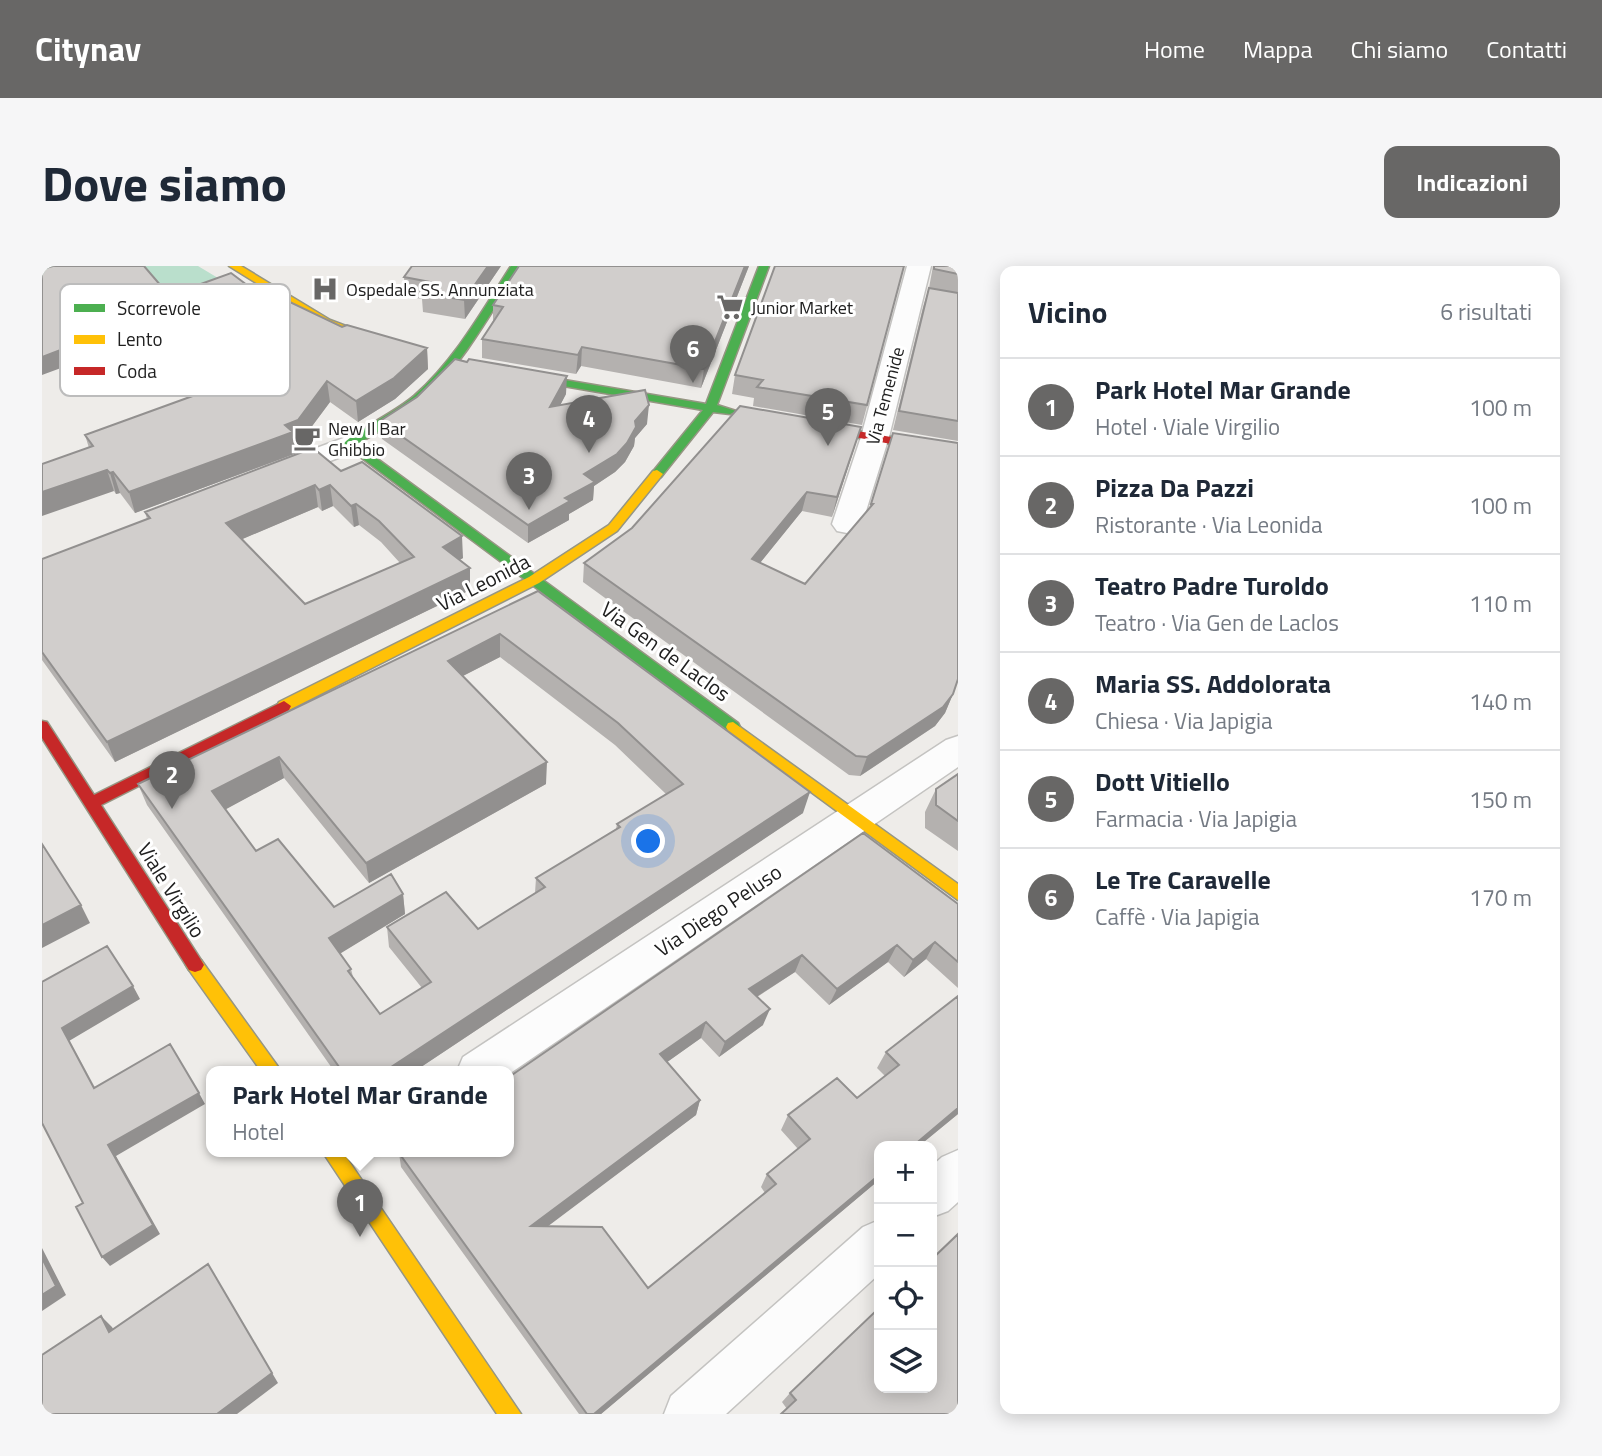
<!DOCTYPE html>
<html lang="it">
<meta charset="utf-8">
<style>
body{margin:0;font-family:"Titillium Web",sans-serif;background:#f6f6f7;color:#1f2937}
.controls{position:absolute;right:21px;bottom:21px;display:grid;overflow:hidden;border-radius:14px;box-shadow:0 4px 18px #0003}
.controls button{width:63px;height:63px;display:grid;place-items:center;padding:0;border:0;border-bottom:2px solid #e0e1e3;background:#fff;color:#1f2937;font:35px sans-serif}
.you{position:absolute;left:607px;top:576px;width:24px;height:24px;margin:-18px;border:5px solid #fff;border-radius:50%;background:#1a73e8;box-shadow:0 0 0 10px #1a73e833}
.badge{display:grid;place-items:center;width:46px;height:46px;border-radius:50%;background:#686766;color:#fff;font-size:23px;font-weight:700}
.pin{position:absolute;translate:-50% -58px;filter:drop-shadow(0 2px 4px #0008)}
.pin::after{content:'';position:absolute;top:37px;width:24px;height:21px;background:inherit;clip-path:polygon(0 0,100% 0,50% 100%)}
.popup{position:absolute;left:164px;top:800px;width:308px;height:91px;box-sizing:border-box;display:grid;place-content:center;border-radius:14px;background:#fff;filter:drop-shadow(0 2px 5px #0005);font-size:23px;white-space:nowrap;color:#747a83}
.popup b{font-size:26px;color:#1f2937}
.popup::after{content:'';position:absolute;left:50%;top:100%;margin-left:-14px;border:14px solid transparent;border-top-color:#fff}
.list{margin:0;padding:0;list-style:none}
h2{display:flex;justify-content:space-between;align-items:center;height:91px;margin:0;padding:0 28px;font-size:30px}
h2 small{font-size:23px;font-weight:400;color:#747a83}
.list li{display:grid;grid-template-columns:46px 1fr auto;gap:21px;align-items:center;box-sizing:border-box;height:98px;padding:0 28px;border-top:2px solid #e0e1e3}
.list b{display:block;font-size:26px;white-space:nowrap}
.list p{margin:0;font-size:23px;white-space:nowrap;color:#747a83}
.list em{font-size:23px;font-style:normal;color:#747a83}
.icon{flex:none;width:38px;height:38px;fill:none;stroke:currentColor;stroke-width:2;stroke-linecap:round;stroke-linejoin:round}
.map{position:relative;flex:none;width:916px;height:1148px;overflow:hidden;border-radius:14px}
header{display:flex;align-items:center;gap:42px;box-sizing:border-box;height:98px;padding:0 35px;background:#686766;color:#fff}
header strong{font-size:33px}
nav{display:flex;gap:38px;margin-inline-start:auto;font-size:24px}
.intro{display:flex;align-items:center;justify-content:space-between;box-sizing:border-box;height:168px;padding:0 42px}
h1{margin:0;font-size:49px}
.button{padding:18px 32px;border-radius:14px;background:#686766;color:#fff;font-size:24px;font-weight:700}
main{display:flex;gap:42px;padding:0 42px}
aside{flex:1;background:#fff;border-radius:14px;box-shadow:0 4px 18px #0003}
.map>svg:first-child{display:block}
</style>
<header>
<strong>Citynav</strong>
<nav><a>Home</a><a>Mappa</a><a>Chi siamo</a><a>Contatti</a></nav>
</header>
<div class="intro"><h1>Dove siamo</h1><a class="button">Indicazioni</a></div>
<main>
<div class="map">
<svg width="916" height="1148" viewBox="0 0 916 1148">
<rect width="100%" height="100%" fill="#eeece9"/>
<path fill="#badfcc" d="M0,0h156l40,24 -109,40 -11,-5 -76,25z"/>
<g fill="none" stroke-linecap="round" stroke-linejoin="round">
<g stroke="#c4c3c1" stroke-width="3">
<path id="street" d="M865,0h24l-42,171 -27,87 -5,7 -10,2 -10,-2 -5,-7 29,-87z
M307,170l10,2 4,6 -4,6 -84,32 -10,-3 -4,-6 4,-6z
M916,470v31l-449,307v-3h-52l6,-14 483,-317z
M916,884v52l-10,9 -16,6v-51l10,-9z
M837,954v54l-153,140h-62l7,-18 192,-169z"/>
</g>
<g stroke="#969683" stroke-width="3">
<path id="fast" d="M469,0h10c-29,44 -54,92 -92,129 -21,20 -47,35 -72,49l381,279 2,4 -2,4h-10l-385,-287c18,-17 50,-30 71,-48 41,-36 68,-85 97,-130z
M717,0h10l-52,139 19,6 -6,3 -17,-2 -52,65h-8l-2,-3 52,-64 -186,-32 -5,-3 5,-3 189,32z"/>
</g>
<g stroke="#969683" stroke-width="3">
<path id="slow" d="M187,0h12l89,54 29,11 -5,3 -32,-10z
M615,204l6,4 -46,57 -78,52 -250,127h-10l-2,-4 2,-4 250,-125 80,-52 44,-54z
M691,456l225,162v16l-230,-169 -2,-4 2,-4z
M153,692l6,2 80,111h-20l-72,-101 -3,-5 3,-5z
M280,885h20l179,263h-24z"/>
</g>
<g stroke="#969683" stroke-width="3">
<path id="jam" d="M765,156l151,27v8l-155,-30v-4z
M242,435l7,5 -2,4 -188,95 100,155 3,5 -3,5 -6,2 -6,-2 -147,-232v-17l5,1 47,73z"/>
</g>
<use href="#street" fill="#fcfcfc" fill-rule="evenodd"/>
<use href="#fast" fill="#4caf50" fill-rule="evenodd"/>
<use href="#slow" fill="#ffc107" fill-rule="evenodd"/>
<use href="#jam" fill="#c62828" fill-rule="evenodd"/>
</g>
<path fill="#b4b1af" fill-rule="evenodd" d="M459,0l-36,53 -42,-7 -1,-13 -17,-3 -1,-19z
M707,0l-48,122 -120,-22 -5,8 -94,-16v-19l11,-18v-16z
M862,0l-42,159 -109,-19 1,-8 -22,-4 3,-19z
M891,0h25v175l-65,-11 30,-123 6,-19z
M156,19l144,42 85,21 1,21 -33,30 -37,23 -28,-20 -29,39 -6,2 2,10 -162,60 -15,-20 -4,1 -2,-3 -25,-43 -4,-13 157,-56 -1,-6 13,-5 -52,-63z
M524,128l-6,11 87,19 -12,14 -1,8 -9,16 -10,10 -21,14 -1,14 -24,14v6l-41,23 -146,-104 -2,-18 37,-24z
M851,167l60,261 -8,19 -10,13 -75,50 -11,-1 -266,-193 1,-19 271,-117 -23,71 -30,-6 -42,52 45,21 64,-75z
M299,205l122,87 -4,2 11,8v22l-355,172 -73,-102v-101l105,-40 -2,-7zM291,240l21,21 5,-2 22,17 19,21 -95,41 -63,-65 76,-32 4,4z
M496,325l265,222 -388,258h-81l-187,-266 -9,-21zM458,391l115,88 51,49 -49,30 -1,5 -80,49 -1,15 -57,36 -91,-2 2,20 33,41 -42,26 -27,-37 -2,-8 -11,-16 65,-39 -2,-20 -69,13 -78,-56 -31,-42 59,-31 85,105 177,-99 -83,-108z
M916,508v77l-33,-23v-16l11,-23z
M821,567l95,71v84l-32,-29 -22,18 -16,-15 -59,43 -34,-33 -38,25 6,28 -44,32 -18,-19 -34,24 33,38 -4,15 -149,111 101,62 117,-95 -4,-6 6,-13 31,-25 -17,-19 7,-15 69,-17 28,-22 -8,-8 9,-16 72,62 -39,32h-40v34l-278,234h-22l-178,-247 -2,-14z
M748,1127l168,21 -171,-5 -5,-7z"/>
<path fill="#92908f" d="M446,0h13l-36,53 -1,-19z
M703,0h4l-48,122 3,-19z
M126,28l4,16 -75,23 -5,-17z
M68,65l5,17 -73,27v-18z
M540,81l-1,19 -5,8 2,-19z
M385,82l1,21 -33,30 -37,23 -2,-21z
M525,110l-1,18 -16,31v-18z
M285,115l3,21 -29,39 -6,2 2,10 -162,60 -6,-21 156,-67z
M607,139l-2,19 -12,14 -1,8 -9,16 -10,10 -21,14 -1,14 -24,14v6l-41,23v-18l37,-27 19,-24 51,-53z
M819,161l-6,19 -23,71 5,-20z
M65,204l7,21 -72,25v-24z
M71,206l7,21 -4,1 -6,-21z
M273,219l3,22 -87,37 -5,-21z
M288,219l3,21 -11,5 -3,-21z
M765,226l-5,19 -55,68 5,-20z
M314,238l3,21 -5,2 -3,-21z
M420,270l1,22 -19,11 -1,-22z
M428,302v22l-355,172 -8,-20z
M458,368v23l-51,26 -1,-22z
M911,428l-8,19 -10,13 -75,50 7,-19z
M237,491l5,21 -65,35 -7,-22z
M505,496l-1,22 -177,99 -3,-20z
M768,526l-7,21 -388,258h-30z
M361,628l2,20 -72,44 -4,-20z
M39,639l9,18 -48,25v-23z
M893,676l-9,17 -22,18 9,-17z
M855,679l-9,17 -59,43 8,-16z
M760,689l-7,17 -51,33 5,-16z
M91,720l7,13 -71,42 33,59 -40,-72z
M728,743l-7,16 -44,32 6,-15z
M664,756l-5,16 -45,32 4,-16z
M157,827l6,11 -89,52 44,78 -50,32 -8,-9 6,-112z
M658,834l-4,15 -165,124v-13z
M916,842v6l-39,32h-6z
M837,909v5l-278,234h-7z
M0,982l24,47 -24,16z
M166,998l70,119 -41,31h-20z
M59,1050l11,11 8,15 -11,-10z"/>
<path fill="#d1cecc" stroke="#92908f" stroke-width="2" fill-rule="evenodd" d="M11,0h91l24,28 -76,22 18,15 -68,26v-88z
M370,0h76l-24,34 -42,-7 8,-11 -26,-5z
M477,0h226l-41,103 -122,-22 -4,8 -96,-16 21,-32 -10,-2z
M733,0h129l-37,139 -110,-18 6,-7 -28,-5z
M892,0h24v8l-24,-5z
M189,7l20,15 3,-1 19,20 17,-5 52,25 5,-2 80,23 -33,30 -38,23 -29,-20 -29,39 -13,5 8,7 -164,60 -16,-20 -3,1 -3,-3 -65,22v-28l51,-18 -8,-11 160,-58 -4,-4 23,-9 -66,-79z
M887,22l29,5v128l-59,-10z
M413,93l12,3 2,-3 98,17 -17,31 95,-17 4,15 -14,16 1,6 -9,16 -10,11 -33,20 11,8 -30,16 5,3 -42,24 -148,-104 37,-24z
M698,140l121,21 -24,70 -30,-5 -55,67 53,25 68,-80h-2l22,-71 65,10v236l-5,15 -10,13 -76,50 -11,-1 -272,-193 48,-35z
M271,182l28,23 21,-9 100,74 -19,11 27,21 -363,174 -65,-90v-93l108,-41 -5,-6zM273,219l4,5 11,-5 21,21 5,-2 23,17 35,36 -109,47 -79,-81z
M496,325l272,201 -425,279h-43l-204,-287zM458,368l118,89 65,61 -66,40 3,3 -84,51 9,9 -67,42 -32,-37 -59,35 44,55 -51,32 -32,-43 3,-2 -22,-31 74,-44 -12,-20 -57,33 -56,-68 -22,12 -44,-60 67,-34 87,106 181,-101 -99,-101z
M916,508v47l-22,-16v-16z
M821,567l95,71v58l-23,-20 -22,18 -16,-15 -60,44 -35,-34 -53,34 21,20 -45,33 -19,-20 -46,32 40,46 -169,126 71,1 46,61 128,-104 -9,-10 43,-35 -22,-24 49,-37 20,20 42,-33 -13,-13 72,-56v112l-45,38h-34v29l-285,239h-7l-188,-261 3,-2h107v-74z
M0,578l39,61 -39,20z
M65,680l26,40 -71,42 32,60 76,-44 29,49 -91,52 45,80 -51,32 -26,-50 7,-4 -41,-80v-141z
M916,968v180h-177l15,-14 -6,-7 89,-85v80h53v-129z
M0,992l14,28 -14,9z
M166,998l64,109 -55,41h-175v-59l59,-39 8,16z"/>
<defs>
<g id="hospital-bare" transform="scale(2.1)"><path d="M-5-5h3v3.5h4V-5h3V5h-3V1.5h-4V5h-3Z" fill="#686766" stroke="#fff" stroke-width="2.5" paint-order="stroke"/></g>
<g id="supermarket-bare" transform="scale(2.1)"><path d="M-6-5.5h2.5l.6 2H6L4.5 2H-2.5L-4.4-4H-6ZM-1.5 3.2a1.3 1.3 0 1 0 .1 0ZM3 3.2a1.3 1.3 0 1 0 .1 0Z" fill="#686766" stroke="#fff" stroke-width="2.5" paint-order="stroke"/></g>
<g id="cafe-bare" transform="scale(2.1)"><path d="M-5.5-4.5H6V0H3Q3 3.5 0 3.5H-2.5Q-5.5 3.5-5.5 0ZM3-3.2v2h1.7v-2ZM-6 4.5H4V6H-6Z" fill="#686766" stroke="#fff" stroke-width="2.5" paint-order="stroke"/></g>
</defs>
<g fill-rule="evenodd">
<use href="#hospital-bare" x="283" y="23"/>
<use href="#supermarket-bare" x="688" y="41"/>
<use href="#cafe-bare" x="265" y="172"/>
</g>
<g text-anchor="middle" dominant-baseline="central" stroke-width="6" stroke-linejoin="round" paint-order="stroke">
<g font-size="18" fill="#202020" stroke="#fff" text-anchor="start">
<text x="304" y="23">Ospedale SS. Annunziata</text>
<text x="709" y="41">Junior Market</text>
<text x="286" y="162">New Il Bar<tspan x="286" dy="21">Ghibbio</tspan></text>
</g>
<g font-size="18" fill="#202020" stroke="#fff">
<text transform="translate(843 130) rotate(-75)">Via Temenide</text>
</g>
<g font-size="21" fill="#202020" stroke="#fff">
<text transform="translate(441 316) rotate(-27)">Via Leonida</text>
<text transform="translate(624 385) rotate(36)">Via Gen de Laclos</text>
<text transform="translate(130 624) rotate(58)">Viale Virgilio</text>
<text transform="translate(676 644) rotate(-34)">Via Diego Peluso</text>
</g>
</g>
<rect x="18" y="18" width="230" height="112" rx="10" fill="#fff" stroke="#bcbcbc" stroke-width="2"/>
<rect x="32" y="38" width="31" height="8" fill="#4caf50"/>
<rect x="32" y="69" width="31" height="9" fill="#ffc107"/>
<rect x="32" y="101" width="31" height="8" fill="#c62828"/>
<g font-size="19" fill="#202020">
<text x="75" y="49">Scorrevole</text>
<text x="75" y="80">Lento</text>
<text x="75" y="112">Coda</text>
</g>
</svg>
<div class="controls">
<button>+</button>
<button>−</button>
<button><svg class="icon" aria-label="locate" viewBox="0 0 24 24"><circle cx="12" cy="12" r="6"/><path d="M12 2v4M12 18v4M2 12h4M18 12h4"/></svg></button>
<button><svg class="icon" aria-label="layers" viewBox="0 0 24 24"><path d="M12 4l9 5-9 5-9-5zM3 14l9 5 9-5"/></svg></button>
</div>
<div class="you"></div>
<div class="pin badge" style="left:318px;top:971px">1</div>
<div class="popup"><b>Park Hotel Mar Grande</b>Hotel</div>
<div class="pin badge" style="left:130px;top:543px">2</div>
<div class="pin badge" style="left:487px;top:244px">3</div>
<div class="pin badge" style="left:547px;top:187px">4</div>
<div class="pin badge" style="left:786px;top:180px">5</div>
<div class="pin badge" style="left:651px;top:117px">6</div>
</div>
<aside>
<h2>Vicino<small>6 risultati</small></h2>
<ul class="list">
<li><span class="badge">1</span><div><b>Park Hotel Mar Grande</b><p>Hotel · Viale Virgilio</p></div><em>100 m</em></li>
<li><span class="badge">2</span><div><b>Pizza Da Pazzi</b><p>Ristorante · Via Leonida</p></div><em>100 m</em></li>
<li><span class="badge">3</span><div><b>Teatro Padre Turoldo</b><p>Teatro · Via Gen de Laclos</p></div><em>110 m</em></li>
<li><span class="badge">4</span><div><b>Maria SS. Addolorata</b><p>Chiesa · Via Japigia</p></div><em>140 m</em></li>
<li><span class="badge">5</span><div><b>Dott Vitiello</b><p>Farmacia · Via Japigia</p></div><em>150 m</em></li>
<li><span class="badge">6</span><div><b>Le Tre Caravelle</b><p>Caffè · Via Japigia</p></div><em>170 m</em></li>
</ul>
</aside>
</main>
